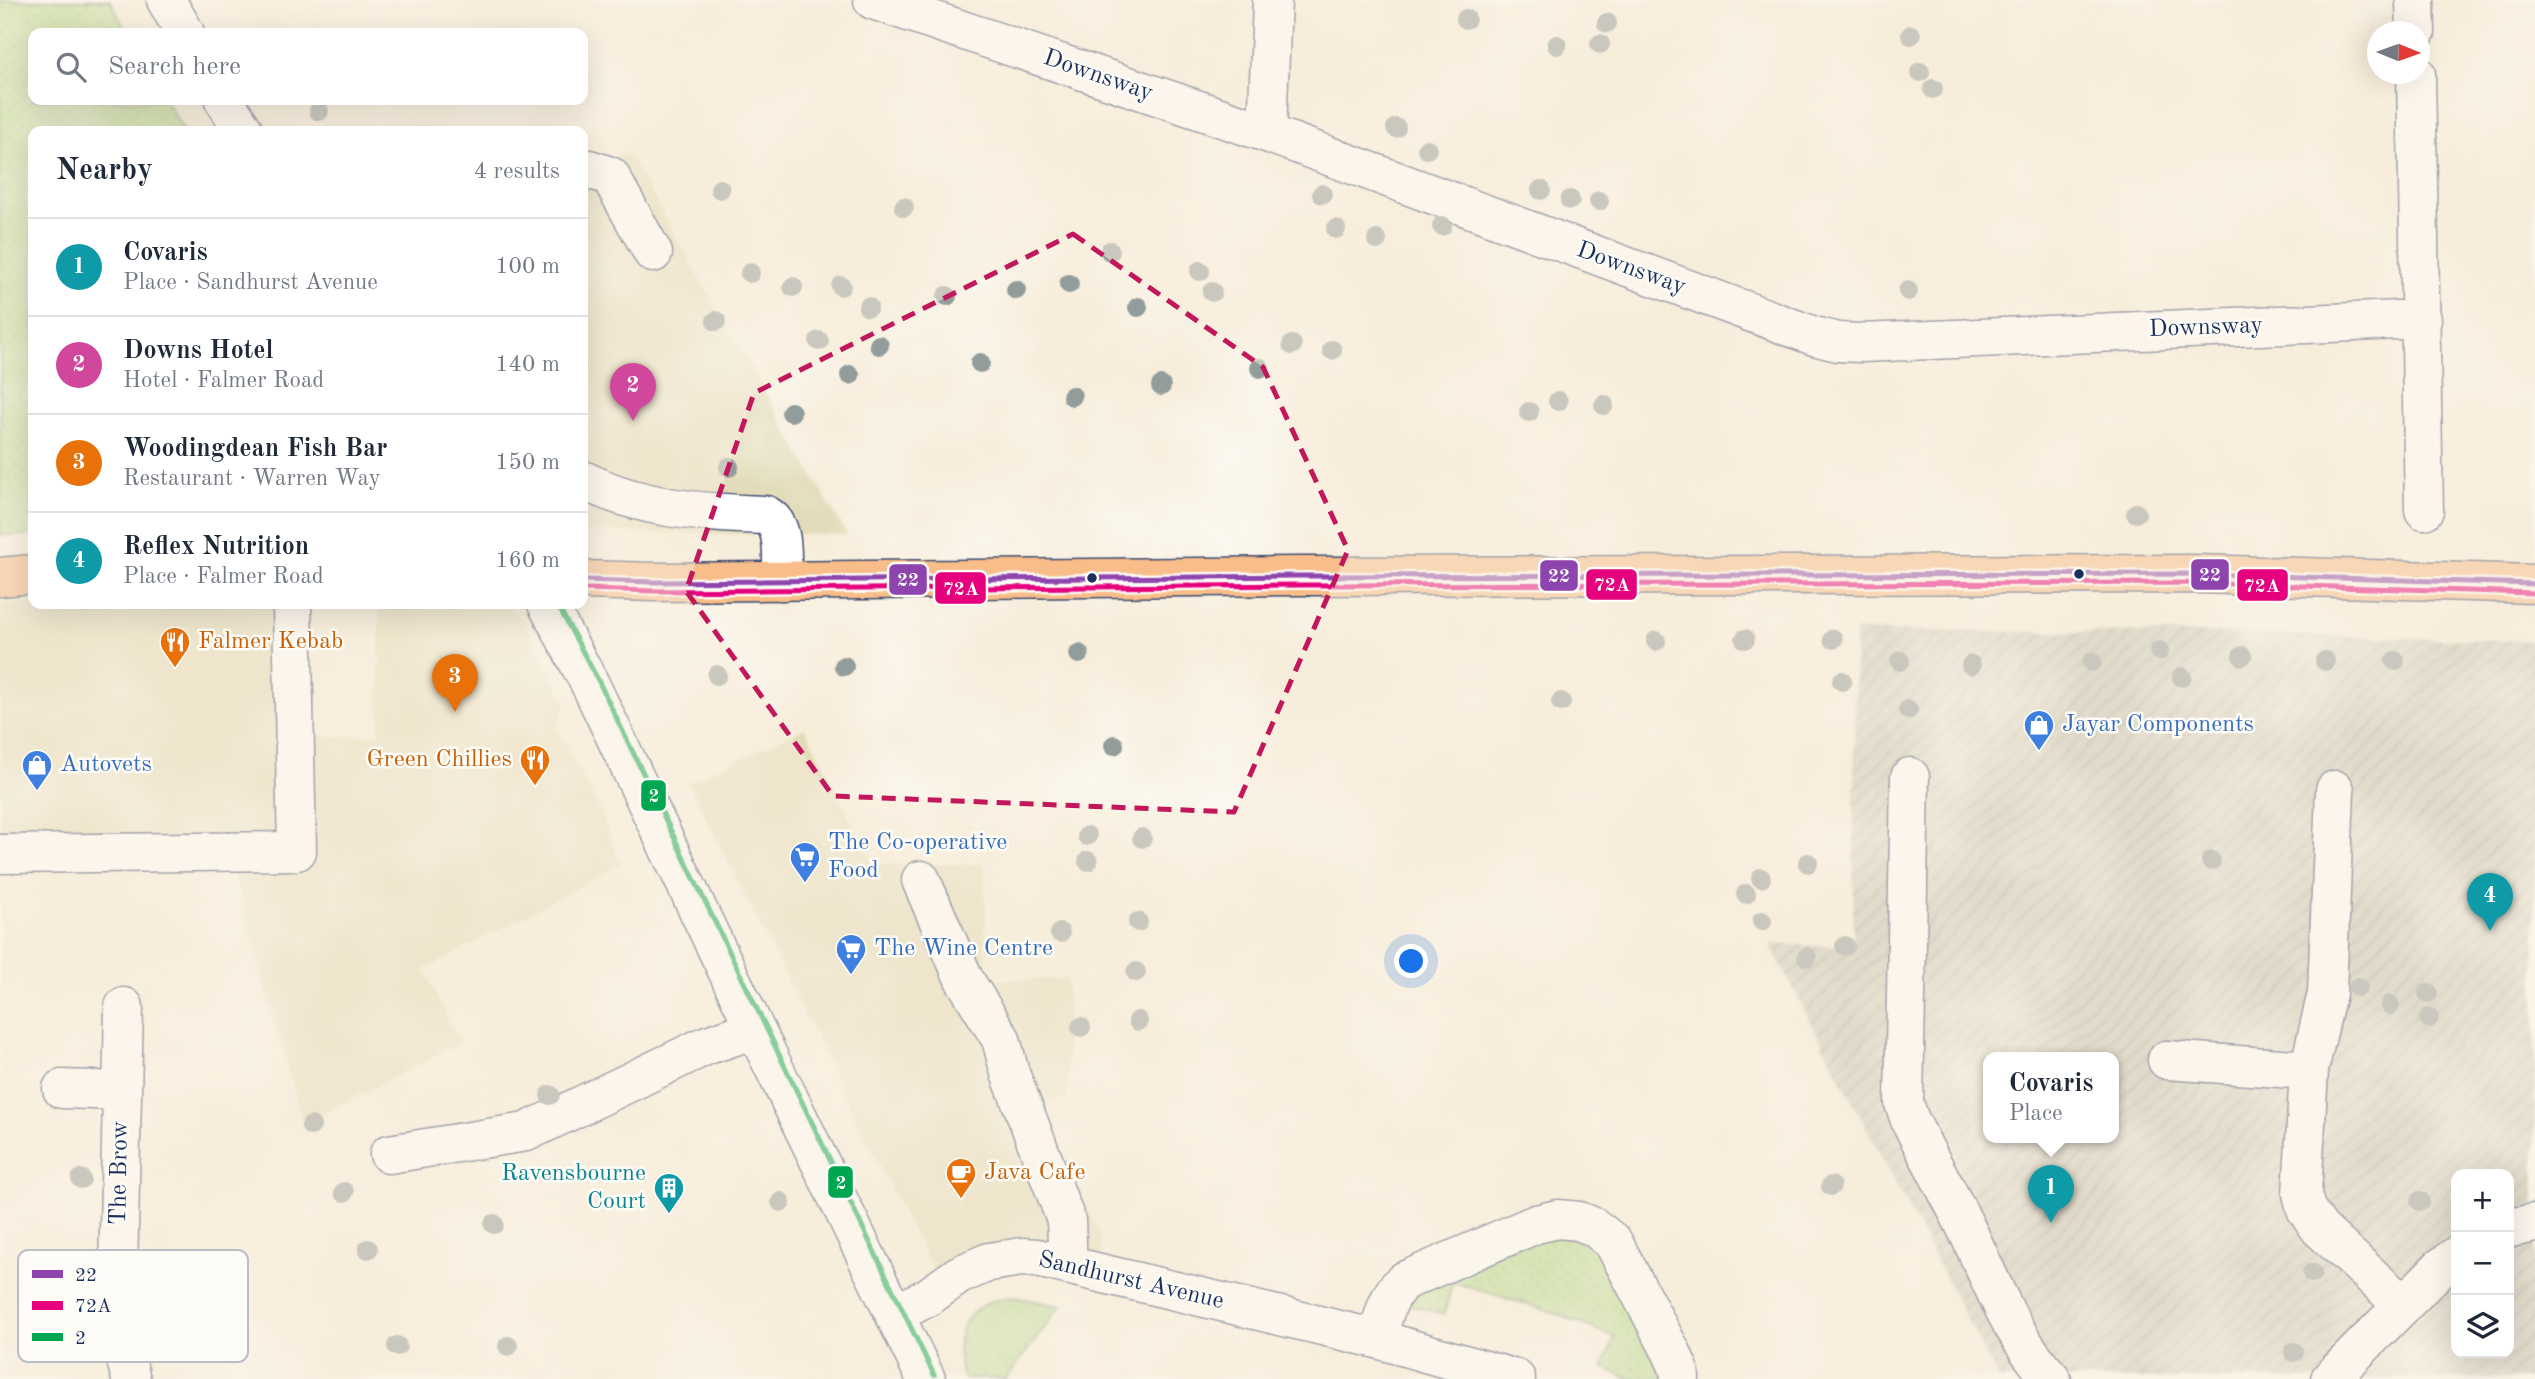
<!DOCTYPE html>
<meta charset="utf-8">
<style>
body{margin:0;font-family:"Old Standard TT",serif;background:#f2f2f3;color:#1f2937}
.controls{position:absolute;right:21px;bottom:21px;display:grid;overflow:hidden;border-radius:14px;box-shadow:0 7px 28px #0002}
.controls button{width:63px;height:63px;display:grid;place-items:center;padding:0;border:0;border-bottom:2px solid #e0e1e3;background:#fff;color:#1f2937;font:35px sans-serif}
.compass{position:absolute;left:2367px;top:21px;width:63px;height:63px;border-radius:50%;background:#fff;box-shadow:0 7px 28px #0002;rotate:91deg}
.you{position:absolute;left:1412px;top:962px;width:24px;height:24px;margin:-18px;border:5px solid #fff;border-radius:50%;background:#1a73e8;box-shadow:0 0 0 10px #1a73e833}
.badge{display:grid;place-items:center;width:46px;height:46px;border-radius:50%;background:#b5179e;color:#fff;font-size:23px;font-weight:700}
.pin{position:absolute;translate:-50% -58px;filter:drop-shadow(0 2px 4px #0008)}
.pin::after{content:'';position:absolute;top:37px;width:24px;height:21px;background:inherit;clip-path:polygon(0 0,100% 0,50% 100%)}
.popup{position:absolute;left:1983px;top:1052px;width:136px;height:91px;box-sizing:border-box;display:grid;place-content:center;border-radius:14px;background:#fff;filter:drop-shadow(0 2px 5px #0005);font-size:23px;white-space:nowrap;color:#747a83}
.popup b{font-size:26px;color:#1f2937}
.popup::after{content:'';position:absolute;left:50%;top:100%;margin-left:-14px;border:14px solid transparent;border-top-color:#fff}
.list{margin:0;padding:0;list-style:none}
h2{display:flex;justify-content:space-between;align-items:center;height:91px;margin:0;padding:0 28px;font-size:30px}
h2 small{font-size:23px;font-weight:400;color:#747a83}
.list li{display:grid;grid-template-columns:46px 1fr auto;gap:21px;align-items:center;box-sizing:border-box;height:98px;padding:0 28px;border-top:2px solid #e0e1e3}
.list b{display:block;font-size:26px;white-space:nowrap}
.list p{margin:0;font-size:23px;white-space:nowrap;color:#747a83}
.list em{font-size:23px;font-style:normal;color:#747a83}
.icon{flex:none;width:38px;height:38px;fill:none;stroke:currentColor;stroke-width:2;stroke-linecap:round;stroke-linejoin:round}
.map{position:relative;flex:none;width:2535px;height:1379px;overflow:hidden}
.search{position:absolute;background:#fff;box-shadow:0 7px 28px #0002;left:28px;top:28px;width:560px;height:77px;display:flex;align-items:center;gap:18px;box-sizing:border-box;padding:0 24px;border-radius:14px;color:#747a83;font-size:26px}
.panel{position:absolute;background:#fff;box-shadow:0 7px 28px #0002;left:28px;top:126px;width:560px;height:483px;border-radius:14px}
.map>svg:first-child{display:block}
</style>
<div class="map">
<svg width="2535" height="1379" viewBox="0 0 2535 1379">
<defs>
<pattern id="industrial-furrows" width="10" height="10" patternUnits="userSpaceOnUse" patternTransform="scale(1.75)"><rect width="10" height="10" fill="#c5c5b8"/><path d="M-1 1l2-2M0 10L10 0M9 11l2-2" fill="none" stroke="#9fa099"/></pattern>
<pattern id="grass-dots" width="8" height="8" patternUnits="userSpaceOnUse" patternTransform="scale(1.75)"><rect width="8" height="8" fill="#acd682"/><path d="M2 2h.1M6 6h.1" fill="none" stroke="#93b873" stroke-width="1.8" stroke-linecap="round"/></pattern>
</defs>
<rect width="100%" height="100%" fill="#fdfcf7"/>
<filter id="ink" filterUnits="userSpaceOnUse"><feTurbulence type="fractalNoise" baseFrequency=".0143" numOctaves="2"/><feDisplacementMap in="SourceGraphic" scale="14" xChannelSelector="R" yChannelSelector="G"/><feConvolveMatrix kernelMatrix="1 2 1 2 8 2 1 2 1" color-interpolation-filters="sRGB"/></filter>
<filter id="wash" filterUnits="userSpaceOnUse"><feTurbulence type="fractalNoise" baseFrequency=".00686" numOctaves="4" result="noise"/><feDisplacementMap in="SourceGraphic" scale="28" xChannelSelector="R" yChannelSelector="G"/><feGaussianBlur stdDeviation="1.57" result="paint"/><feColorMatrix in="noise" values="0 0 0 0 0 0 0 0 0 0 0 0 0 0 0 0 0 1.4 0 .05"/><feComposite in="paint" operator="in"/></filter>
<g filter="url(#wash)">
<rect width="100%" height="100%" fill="#f7eddb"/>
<path fill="#e2dcba" d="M628,154l76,132 143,249 -264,-3v-372z
M0,603l303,1 2,133 75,-2 -1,-131h124l19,15 45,84 -10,23 44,87 20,51 -197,106 36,73 -157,81 -72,-261 -231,-2z
M805,728l68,136h112l1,116 81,-1v119l-37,9 70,125 2,32 -167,9 -28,-52 -219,-439z"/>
<path fill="url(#industrial-furrows)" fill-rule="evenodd" d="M1855,631l355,2 325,8v738h-537l-228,-435 83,3zM1988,1057h126v80h-126zM2456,1174h53v179h-53z"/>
<path fill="url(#grass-dots)" stroke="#648270" stroke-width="2" d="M0,0h110l17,33h-94v67h132l19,31h-151v404h-33z
M1537,1234l54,5 74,140h-36l-26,-12 12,-30 -63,-25 -99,-30 -9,32 -45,-12z
M1013,1297l48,9 -55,73h-42c-15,-44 0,-77 49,-82z"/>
</g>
<g filter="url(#ink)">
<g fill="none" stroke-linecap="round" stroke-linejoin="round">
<g stroke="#3c4c71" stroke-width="41">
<path id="minor" d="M166,0l19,33
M873,0l394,133 547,203 24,6 23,1 561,-24
M2415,0l1,32
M2416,74l8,436
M224,100l20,31
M1267,133l5,-133
M583,173l6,-4 21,7 43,77
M583,480c57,29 120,33 183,35 21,11 15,45 16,66
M547,604l43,80 165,345 171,350
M1910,777l-6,326 6,17c18,37 39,73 57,110 24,50 45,108 85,149
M2335,790l-8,203 -18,77 -7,124 4,15 14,20 83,76
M0,854l297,-3 -5,-247
M921,880l43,99 37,60 9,34 56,147 2,45
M124,1007l-6,266 3,68 10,38
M2167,1060l142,10
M62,1089l59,2
M389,1154l137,-22 179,-86 50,-17
M2509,1228l26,-5
M895,1314l33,-17 31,-22 30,-13 33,-5 15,1 340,81 139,40
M1377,1339c6,-20 10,-44 27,-58l132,-57 22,-5 21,2 15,6 19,15 59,111 7,16 1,10
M2330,1379l110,-111 16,-12"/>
</g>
<g stroke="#3c4c71" stroke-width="41">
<path id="major" d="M0,577l33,-3
M583,580l72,2 647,-6 897,-2 336,10"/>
</g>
<use href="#minor" stroke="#fff" stroke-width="38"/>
<use href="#major" stroke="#f8bd89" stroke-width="38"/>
<g stroke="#fdfcf7" stroke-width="10">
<path id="bus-1" d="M583,580l72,2 647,-6 897,-2 336,10"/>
</g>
<g stroke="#fdfcf7" stroke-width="10">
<path id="bus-2" d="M583,589l72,2 647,-6 897,-2 336,10"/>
</g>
<g stroke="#fdfcf7" stroke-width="10">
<path id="bus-3" d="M557,604l41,76 336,695"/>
</g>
<use href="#bus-1" stroke="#8e44ad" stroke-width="5"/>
<use href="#bus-2" stroke="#e5007d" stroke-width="5"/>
<use href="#bus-3" stroke="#00a651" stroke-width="5"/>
</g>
<g fill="#929c9b">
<circle cx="1466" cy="19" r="10"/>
<circle cx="1607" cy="23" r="10"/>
<circle cx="1911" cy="35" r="10"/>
<circle cx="1600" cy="44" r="10"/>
<circle cx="1557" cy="45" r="10"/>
<circle cx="1920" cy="72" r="10"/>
<circle cx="1933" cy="89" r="10"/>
<circle cx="319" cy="111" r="10"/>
<circle cx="1396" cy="128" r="10"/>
<circle cx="1427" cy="149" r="10"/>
<circle cx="720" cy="189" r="10"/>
<circle cx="1541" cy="190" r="10"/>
<circle cx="1322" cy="194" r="10"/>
<circle cx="1570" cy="200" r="10"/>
<circle cx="1599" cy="201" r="10"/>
<circle cx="904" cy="207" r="10"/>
<circle cx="1442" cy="226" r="10"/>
<circle cx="1336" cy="229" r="10"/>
<circle cx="1377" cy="240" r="10"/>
<circle cx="1110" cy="251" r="10"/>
<circle cx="1200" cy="271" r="10"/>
<circle cx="750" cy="273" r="10"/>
<circle cx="1069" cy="284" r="10"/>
<circle cx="841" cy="286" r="10"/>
<circle cx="793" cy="287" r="10"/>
<circle cx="1016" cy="290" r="10"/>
<circle cx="1908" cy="291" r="10"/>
<circle cx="1212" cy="292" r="10"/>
<circle cx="947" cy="296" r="10"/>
<circle cx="868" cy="307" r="10"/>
<circle cx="1138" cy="307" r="10"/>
<circle cx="716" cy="321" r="10"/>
<circle cx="819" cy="341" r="10"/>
<circle cx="879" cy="345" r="10"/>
<circle cx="1292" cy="345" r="10"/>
<circle cx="1332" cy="350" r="10"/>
<circle cx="980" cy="363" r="10"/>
<circle cx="1260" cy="368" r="10"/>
<circle cx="850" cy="375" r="10"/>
<circle cx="1161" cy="386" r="10"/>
<circle cx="1072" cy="396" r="10"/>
<circle cx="1558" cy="401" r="10"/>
<circle cx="1604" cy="405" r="10"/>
<circle cx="791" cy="412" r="10"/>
<circle cx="1529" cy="412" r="10"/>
<circle cx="729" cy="467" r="10"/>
<circle cx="2136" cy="513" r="10"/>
<circle cx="1745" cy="639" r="10"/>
<circle cx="1833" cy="639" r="10"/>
<circle cx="1656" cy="641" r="10"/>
<circle cx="2159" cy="651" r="10"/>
<circle cx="1079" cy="654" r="10"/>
<circle cx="2242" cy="656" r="10"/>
<circle cx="1900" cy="661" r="10"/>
<circle cx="2325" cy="661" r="10"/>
<circle cx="2395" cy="661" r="10"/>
<circle cx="2092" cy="662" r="10"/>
<circle cx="1971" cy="665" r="10"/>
<circle cx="844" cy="666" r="10"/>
<circle cx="717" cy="675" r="10"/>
<circle cx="2182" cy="677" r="10"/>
<circle cx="1842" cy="681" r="10"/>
<circle cx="1561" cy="702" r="10"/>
<circle cx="1908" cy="710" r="10"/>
<circle cx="1114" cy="745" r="10"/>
<circle cx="1087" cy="836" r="10"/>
<circle cx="1142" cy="838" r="10"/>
<circle cx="1088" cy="861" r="10"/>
<circle cx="2211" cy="861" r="10"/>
<circle cx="1808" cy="863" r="10"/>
<circle cx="1761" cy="878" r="10"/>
<circle cx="1746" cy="894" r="10"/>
<circle cx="1762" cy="921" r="10"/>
<circle cx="1138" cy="922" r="10"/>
<circle cx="1060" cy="933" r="10"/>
<circle cx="1845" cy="946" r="10"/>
<circle cx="1807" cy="957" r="10"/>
<circle cx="1136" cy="972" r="10"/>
<circle cx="2358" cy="987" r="10"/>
<circle cx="2428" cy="993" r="10"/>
<circle cx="2390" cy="1005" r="10"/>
<circle cx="2429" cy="1018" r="10"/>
<circle cx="1138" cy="1021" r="10"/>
<circle cx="1081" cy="1027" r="10"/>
<circle cx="550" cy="1095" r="10"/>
<circle cx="311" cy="1126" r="10"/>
<circle cx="81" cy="1179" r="10"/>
<circle cx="1831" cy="1186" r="10"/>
<circle cx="344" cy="1192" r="10"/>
<circle cx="2420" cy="1201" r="10"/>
<circle cx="781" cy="1202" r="10"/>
<circle cx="494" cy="1224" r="10"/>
<circle cx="368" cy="1249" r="10"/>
<circle cx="2312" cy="1273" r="10"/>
<circle cx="397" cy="1346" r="10"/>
<circle cx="508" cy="1346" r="10"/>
<circle cx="2294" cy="1352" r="10"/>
</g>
</g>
<path d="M0 0H2535V1379H0ZM1073,234l190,133 85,183 -114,262 -401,-16 -147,-205 68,-198z" fill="#f7eddb" fill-opacity=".55" fill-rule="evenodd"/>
<path fill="none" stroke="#c2185b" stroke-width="5" stroke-dasharray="14 9" stroke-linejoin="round" d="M1073,234l190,133 85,183 -114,262 -401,-16 -147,-205 68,-198z"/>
<defs>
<g id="restaurant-pin" transform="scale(1.575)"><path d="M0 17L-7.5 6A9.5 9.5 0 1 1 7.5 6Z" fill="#e8710a" stroke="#fdfcf7"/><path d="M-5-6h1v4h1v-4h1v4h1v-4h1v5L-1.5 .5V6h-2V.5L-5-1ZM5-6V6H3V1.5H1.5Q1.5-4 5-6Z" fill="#fff"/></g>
<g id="shop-pin" transform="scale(1.575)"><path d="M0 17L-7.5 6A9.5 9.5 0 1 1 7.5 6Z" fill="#3f7fe0" stroke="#fdfcf7"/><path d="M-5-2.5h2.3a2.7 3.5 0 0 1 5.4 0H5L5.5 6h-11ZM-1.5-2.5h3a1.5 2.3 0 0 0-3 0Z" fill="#fff"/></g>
<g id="supermarket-pin" transform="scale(1.575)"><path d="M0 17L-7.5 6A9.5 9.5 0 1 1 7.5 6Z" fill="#3f7fe0" stroke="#fdfcf7"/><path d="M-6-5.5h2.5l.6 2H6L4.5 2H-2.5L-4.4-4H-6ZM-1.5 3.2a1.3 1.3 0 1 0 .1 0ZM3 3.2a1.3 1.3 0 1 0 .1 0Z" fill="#fff"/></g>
<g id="cafe-pin" transform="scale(1.575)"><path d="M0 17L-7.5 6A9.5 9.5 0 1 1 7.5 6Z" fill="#e8710a" stroke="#fdfcf7"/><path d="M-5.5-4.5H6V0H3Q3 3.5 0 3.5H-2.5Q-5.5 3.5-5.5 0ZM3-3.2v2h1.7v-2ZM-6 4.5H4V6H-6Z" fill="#fff"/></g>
<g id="building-pin" transform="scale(1.575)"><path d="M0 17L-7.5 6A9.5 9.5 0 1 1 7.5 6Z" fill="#0f9aa8" stroke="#fdfcf7"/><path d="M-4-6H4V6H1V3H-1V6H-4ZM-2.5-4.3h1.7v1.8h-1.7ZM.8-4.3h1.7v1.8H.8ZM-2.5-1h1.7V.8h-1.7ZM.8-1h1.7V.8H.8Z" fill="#fff"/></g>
</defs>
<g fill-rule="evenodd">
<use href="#restaurant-pin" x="175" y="642"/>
<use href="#shop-pin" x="2039" y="725"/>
<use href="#restaurant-pin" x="535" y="760"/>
<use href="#shop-pin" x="37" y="765"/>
<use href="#supermarket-pin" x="805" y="857"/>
<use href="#supermarket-pin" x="851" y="949"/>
<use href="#cafe-pin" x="961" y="1173"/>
<use href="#building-pin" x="669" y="1188"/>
</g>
<g fill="#1b2f5e" stroke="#fdfcf7" stroke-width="2.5">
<circle cx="2079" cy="574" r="6"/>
<circle cx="1092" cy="578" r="6"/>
</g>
<g text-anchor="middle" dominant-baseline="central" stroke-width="5" stroke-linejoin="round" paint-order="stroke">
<g font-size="24" fill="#1b2f5e" stroke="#fdfcf7">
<text transform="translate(1098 76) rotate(19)">Downsway</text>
<text transform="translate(1631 269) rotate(20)">Downsway</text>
<text transform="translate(2206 328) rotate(-2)">Downsway</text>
<text transform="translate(120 1173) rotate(-89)">The Brow</text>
<text transform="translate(1131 1281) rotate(13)">Sandhurst Avenue</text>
</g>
<g font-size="24" fill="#c56008" stroke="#fdfcf7" text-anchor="start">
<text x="198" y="642">Falmer Kebab</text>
<text x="512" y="760" text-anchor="end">Green Chillies</text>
<text x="984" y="1173">Java Cafe</text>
</g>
<g font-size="24" fill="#366cbe" stroke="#fdfcf7" text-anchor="start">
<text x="2062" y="725">Jayar Components</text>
<text x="60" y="765">Autovets</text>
<text x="828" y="843">The Co-operative<tspan x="828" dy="28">Food</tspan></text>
<text x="874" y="949">The Wine Centre</text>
</g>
<g font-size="24" fill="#0d838f" stroke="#fdfcf7" text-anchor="end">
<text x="646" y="1174">Ravensbourne<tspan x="646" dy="28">Court</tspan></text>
</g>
</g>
<rect x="18" y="1250" width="230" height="112" rx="10" fill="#fdfcf7" stroke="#b9bec9" stroke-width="2"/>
<rect x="32" y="1270" width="31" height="8" fill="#8e44ad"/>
<rect x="32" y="1301" width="31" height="9" fill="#e5007d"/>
<rect x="32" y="1333" width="31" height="8" fill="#00a651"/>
<g font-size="19" fill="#1b2f5e">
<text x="75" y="1281">22</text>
<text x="75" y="1312">72A</text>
<text x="75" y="1344">2</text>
</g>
<g stroke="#fdfcf7" stroke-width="2.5">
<rect x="2190" y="558" width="40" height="33" rx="7" fill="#8e44ad"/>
<rect x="1539" y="559" width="40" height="33" rx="7" fill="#8e44ad"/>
<rect x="888" y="563" width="40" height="33" rx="7" fill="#8e44ad"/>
<rect x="1585" y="568" width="53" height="33" rx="7" fill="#e5007d"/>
<rect x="2236" y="568" width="53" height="34" rx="7" fill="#e5007d"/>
<rect x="934" y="571" width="53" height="34" rx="7" fill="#e5007d"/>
<rect x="640" y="779" width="27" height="33" rx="7" fill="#00a651"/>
<rect x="827" y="1165" width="27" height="34" rx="7" fill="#00a651"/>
</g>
<g font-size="19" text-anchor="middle" font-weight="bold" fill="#fff">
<text x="2210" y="581">22</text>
<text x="1559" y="582">22</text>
<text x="908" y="586">22</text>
<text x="1612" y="591">72A</text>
<text x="2262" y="592">72A</text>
<text x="961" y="595">72A</text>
<text x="654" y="802">2</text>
<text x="841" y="1189">2</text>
</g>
</svg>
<div class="controls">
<button>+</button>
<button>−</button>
<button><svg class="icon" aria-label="layers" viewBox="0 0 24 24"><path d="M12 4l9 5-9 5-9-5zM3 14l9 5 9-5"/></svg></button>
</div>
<svg class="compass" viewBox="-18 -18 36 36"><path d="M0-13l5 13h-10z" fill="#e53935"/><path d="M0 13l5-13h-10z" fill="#747a83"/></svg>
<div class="you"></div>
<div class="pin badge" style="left:2051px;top:1223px;background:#0f9aa8">1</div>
<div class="popup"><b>Covaris</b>Place</div>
<div class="pin badge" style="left:633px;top:421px;background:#d1479c">2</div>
<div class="pin badge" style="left:455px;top:712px;background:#e8710a">3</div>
<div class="pin badge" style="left:2490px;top:931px;background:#0f9aa8">4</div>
<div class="search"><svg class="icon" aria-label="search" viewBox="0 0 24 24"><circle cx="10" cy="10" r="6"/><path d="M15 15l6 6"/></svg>Search here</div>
<section class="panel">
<h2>Nearby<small>4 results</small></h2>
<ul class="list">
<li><span class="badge" style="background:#0f9aa8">1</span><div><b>Covaris</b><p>Place · Sandhurst Avenue</p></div><em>100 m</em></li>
<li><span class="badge" style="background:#d1479c">2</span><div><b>Downs Hotel</b><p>Hotel · Falmer Road</p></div><em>140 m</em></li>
<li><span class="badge" style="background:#e8710a">3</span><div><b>Woodingdean Fish Bar</b><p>Restaurant · Warren Way</p></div><em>150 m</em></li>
<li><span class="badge" style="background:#0f9aa8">4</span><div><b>Reflex Nutrition</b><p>Place · Falmer Road</p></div><em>160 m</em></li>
</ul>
</section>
</div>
